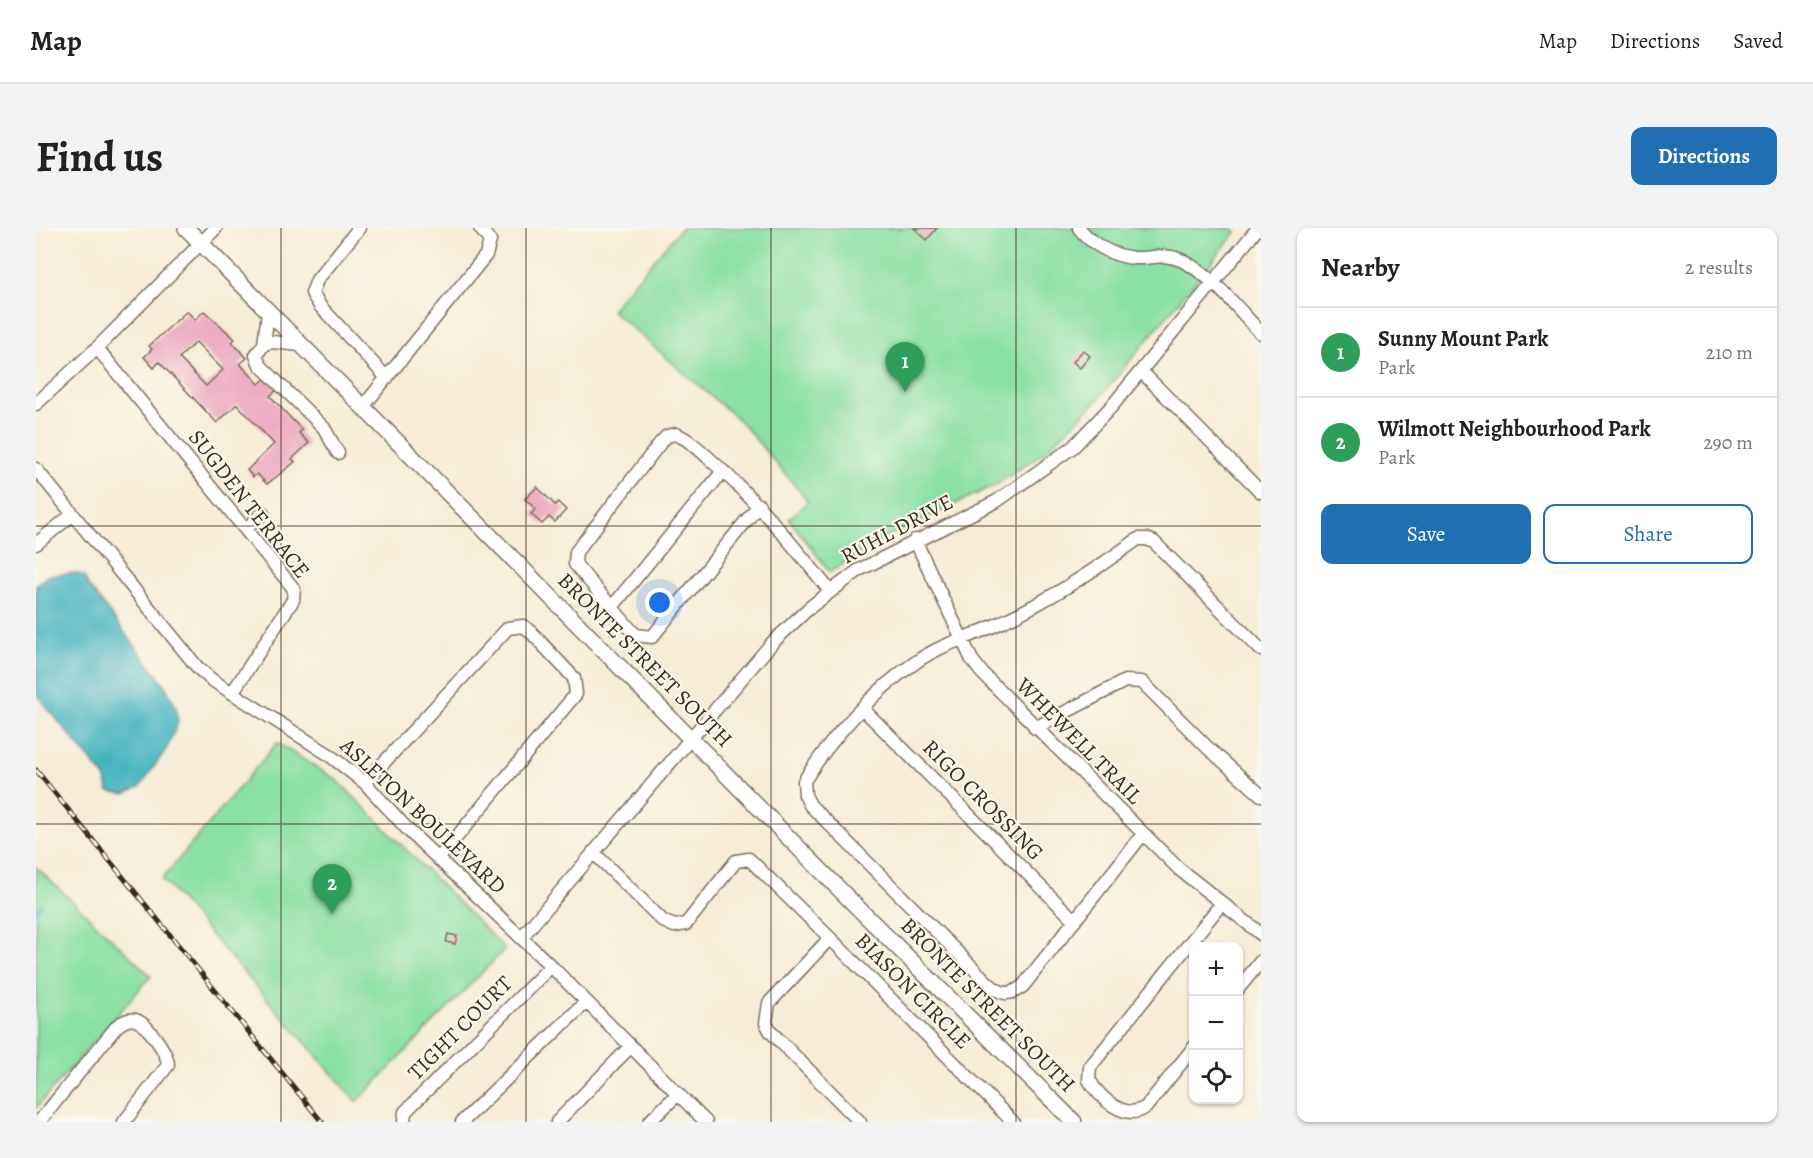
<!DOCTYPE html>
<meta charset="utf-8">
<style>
body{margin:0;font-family:Alegreya,serif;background:#f2f2f2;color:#222}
.controls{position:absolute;right:18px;bottom:18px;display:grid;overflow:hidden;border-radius:12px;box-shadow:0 2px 4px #0004}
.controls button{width:54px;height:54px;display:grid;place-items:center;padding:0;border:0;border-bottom:2px solid #e0e0e0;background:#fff;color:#222;font:30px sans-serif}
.you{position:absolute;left:624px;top:375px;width:21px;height:21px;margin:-15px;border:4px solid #fff;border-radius:50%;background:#1a73e8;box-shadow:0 0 0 9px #1a73e833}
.badge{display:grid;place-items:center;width:39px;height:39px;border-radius:50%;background:#1f6fb2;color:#fff;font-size:20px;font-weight:700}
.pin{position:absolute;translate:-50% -50px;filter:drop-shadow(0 2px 3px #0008)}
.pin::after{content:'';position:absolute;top:32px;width:21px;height:18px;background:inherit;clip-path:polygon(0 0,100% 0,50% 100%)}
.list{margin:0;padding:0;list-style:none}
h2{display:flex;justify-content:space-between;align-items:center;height:78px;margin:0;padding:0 24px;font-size:26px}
h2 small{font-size:20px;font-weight:400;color:#767676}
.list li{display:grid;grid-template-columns:39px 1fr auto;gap:18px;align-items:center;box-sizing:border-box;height:90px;padding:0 24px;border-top:2px solid #e0e0e0}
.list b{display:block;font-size:22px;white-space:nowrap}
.list p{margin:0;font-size:20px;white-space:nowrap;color:#767676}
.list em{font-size:20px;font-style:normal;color:#767676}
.actions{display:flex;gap:12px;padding:18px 24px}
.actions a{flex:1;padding:14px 0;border:2px solid #1f6fb2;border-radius:12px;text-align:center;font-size:21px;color:#1f6fb2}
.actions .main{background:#1f6fb2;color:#fff}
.icon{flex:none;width:33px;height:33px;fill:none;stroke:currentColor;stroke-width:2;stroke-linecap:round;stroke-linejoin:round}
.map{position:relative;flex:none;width:1225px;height:894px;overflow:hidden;border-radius:12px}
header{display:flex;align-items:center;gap:36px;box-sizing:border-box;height:84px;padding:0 30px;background:#fff;border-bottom:2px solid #e0e0e0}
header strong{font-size:28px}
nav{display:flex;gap:33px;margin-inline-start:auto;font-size:21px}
.intro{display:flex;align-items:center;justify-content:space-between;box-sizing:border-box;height:144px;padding:0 36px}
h1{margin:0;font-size:42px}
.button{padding:15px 27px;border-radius:12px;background:#1f6fb2;color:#fff;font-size:21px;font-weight:700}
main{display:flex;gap:36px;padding:0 36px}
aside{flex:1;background:#fff;border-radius:12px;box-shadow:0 2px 4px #0004}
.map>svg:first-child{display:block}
</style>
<header>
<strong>Map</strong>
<nav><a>Map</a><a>Directions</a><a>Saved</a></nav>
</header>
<div class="intro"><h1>Find us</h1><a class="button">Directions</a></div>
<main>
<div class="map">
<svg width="1225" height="894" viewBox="0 0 1225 894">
<rect width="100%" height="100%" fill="#fbf7ec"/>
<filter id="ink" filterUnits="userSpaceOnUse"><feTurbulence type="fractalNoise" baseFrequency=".0167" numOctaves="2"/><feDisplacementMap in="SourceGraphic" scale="12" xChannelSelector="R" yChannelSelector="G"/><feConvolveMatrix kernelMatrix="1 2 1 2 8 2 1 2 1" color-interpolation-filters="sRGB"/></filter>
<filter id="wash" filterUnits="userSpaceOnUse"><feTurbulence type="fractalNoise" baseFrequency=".008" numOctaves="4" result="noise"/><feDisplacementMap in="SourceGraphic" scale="24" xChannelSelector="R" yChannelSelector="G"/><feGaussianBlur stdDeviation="1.35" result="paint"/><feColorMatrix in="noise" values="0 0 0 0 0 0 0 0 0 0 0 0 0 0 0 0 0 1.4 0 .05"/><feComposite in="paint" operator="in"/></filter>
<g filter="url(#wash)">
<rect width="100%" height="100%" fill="#f6ecd7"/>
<path fill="#89e0a4" stroke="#628561" stroke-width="1.5" d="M645,0h551l4,4 -140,170 -52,50 -45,31 -112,54 -57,35 -41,-53 19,-18 -67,-79 -130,-112z
M241,515l60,37 168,169 -148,153 -195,-223z
M0,639l115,109 -115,132z"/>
<path fill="#45b4bf" stroke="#406f6e" stroke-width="1.5" d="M40,345l8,3 4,9 75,97 13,24 2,17 -11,25 -27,39 -15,7 -17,-3 -2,-12 -70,-85v-109l14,-10z"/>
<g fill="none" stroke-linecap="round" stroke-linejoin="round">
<path stroke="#45b4bf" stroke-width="3" d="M0,683l6,-7"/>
</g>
<g id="blocks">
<path fill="#ebacc2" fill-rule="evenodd" d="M878,0h23l-10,12z
M151,83l8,9 9,-9 31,28 -3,3 15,16 -7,6 19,20 9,-8 11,12 -9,8 32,34 -3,3 10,10 -17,16 3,3 -28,22 -10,-10 -4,3 -6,-7 27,-26 -37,-40 -20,19 -58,-61 -5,6 -10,-11 8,-8 -3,-3zM160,114l27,28 -17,16 -27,-28z
M1047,122l7,6 -10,12 -7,-6z
M501,259l18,18 3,-3 8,8 -11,12 -6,-5 -7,7 -11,-10 5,-5 -11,-10z
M412,706l9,2 -2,8 -9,-2z"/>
</g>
</g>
<g filter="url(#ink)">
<use href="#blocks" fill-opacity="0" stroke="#7c6e5f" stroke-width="1.5"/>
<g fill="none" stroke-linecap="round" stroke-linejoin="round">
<g stroke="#7c6e5f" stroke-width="15">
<path id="minor" d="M323,0l-42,52 -5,13 8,13 67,72
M1043,0c13,17 34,28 55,30 18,1 32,-6 49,3 31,16 55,48 78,72
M232,84l-4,32 -8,11 4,10 64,63 14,25
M228,116l8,-2 29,3
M61,120l197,241 -1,11 -61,93
M1105,143l120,121
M0,176l61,-56 119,-120
M326,180l124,-153 4,-14 -10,-13
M0,241l162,199 14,12 116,74 37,29 44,48 142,135 155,156
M723,277l-107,132 -16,-2 -5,-5 -56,-66 1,-12 85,-110 6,-6 9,-2c14,6 25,17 37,28 44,39 80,83 117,129
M210,301l17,-16
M879,312l57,120 10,13 197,196 82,65
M0,316l37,-30
M577,378l110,-135
M827,481l212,212
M999,500l90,-47 17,1 66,66 53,47
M329,555l143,-155 15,-2 6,4 45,48 2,16 -137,164
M1107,606l-120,152c-14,11 -23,8 -35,-3l-178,-178 -5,-10 -1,-14c28,-44 69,-90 112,-119 27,-19 58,-26 86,-40 49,-23 92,-51 136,-83h9l7,3 107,108
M557,624l70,69 11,5 12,-2 50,-63 13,-2 81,79
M485,710l251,-295 37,-35 50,-38 138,-69 76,-54 39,-41 146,-178
M1202,761l23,-28
M1158,819l-48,60c-21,15 -46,-9 -57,-27l1,-13 132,-164
M3,894l78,-96c5,-4 11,-8 18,-6 11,2 33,33 33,45l-44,57
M368,894l1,-10 146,-146
M426,894l123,-119
M521,894l72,-74
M613,894l29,-28
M824,894l-89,-90 -5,-9 3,-20 61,-65 183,184"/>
</g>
<g stroke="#7c6e5f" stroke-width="18">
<path id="major" d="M150,0l670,678 218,216"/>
</g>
<use href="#minor" stroke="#fff" stroke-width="12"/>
<use href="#major" stroke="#fff" stroke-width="15"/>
<g stroke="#3b2a1e" stroke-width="5">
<path id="rail" d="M0,542l286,352"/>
</g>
<use href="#rail" stroke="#fbf7ec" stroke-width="3" stroke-dasharray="9" stroke-linecap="butt"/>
</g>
</g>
<path fill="none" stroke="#3b2a1e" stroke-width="1.5" stroke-opacity="0.55" d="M245,0v894M490,0v894M735,0v894M980,0v894M0,298h1225M0,596h1225"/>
<g text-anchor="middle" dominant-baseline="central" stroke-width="4.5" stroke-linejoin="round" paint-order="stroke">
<g font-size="22" fill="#3b2a1e" stroke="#fbf7ec">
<text transform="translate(213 276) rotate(52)">SUGDEN TERRACE</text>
<text transform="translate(861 301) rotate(-28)">RUHL DRIVE</text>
<text transform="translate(609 432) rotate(45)">BRONTE STREET SOUTH</text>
<text transform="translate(1043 513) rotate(45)">WHEWELL TRAIL</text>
<text transform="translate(947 572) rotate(45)">RIGO CROSSING</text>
<text transform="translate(387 588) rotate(43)">ASLETON BOULEVARD</text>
<text transform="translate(877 763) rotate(45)">BIASON CIRCLE</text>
<text transform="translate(952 777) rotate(45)">BRONTE STREET SOUTH</text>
<text transform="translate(424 800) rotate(-45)">TIGHT COURT</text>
</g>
</g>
</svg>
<div class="controls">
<button>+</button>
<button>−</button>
<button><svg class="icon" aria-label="locate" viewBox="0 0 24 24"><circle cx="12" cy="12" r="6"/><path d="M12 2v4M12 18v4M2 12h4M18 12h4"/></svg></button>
</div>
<div class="you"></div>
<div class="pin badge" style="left:869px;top:164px;background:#2e9e5b">1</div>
<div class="pin badge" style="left:296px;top:686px;background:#2e9e5b">2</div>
</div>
<aside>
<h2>Nearby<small>2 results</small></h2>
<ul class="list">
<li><span class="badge" style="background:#2e9e5b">1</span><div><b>Sunny Mount Park</b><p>Park</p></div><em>210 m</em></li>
<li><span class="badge" style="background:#2e9e5b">2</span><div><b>Wilmott Neighbourhood Park</b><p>Park</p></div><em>290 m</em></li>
</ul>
<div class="actions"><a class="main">Save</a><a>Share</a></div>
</aside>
</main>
